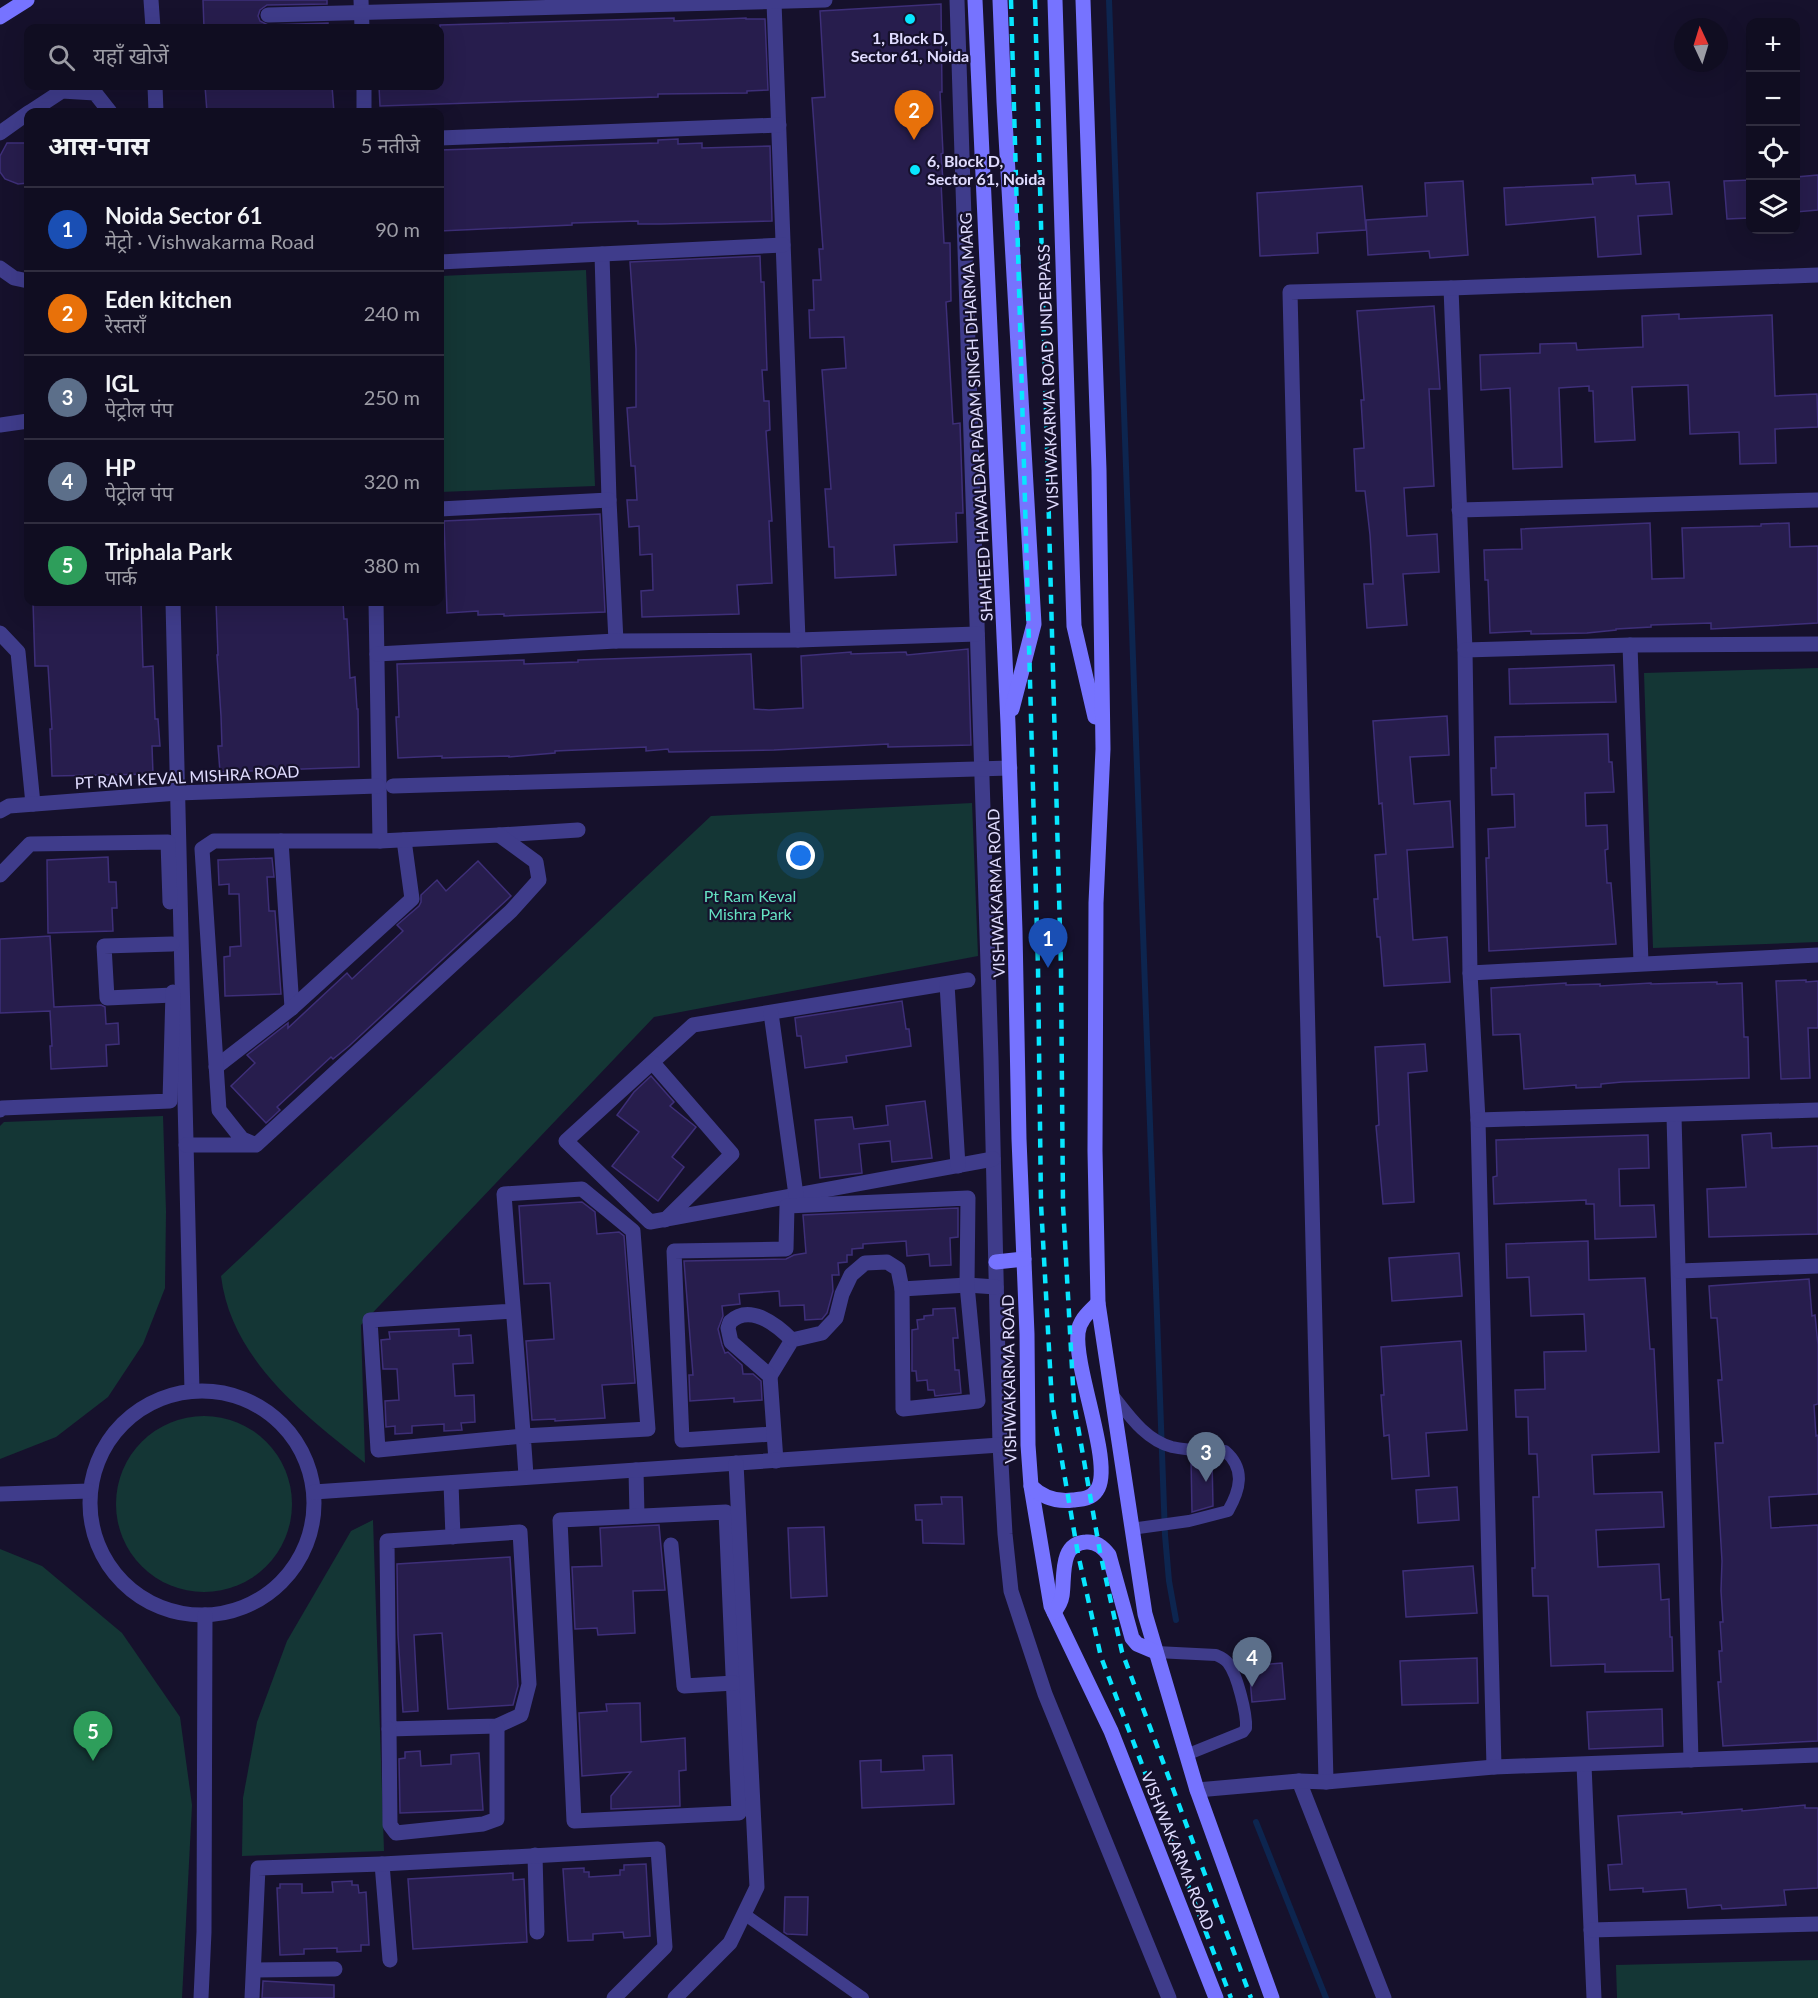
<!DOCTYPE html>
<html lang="hi">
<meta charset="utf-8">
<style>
body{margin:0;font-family:Lato,"Noto Sans Devanagari",sans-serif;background:#1e1b2e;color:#f1f3f6}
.controls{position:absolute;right:18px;top:18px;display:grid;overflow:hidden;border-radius:12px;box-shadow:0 6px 24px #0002}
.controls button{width:54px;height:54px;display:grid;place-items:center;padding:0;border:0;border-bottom:2px solid #302d3f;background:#100d21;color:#f1f3f6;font:30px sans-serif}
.compass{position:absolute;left:1674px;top:18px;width:54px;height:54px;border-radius:50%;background:#100d21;box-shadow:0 6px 24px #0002;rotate:356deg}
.you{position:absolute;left:801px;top:856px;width:21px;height:21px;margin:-15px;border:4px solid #fff;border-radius:50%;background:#1a73e8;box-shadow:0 0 0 9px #1a73e833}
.badge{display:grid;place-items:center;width:39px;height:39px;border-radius:50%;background:#08e6ff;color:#fff;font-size:20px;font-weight:700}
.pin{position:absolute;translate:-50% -50px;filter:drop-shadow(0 2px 3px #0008)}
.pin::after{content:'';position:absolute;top:32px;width:21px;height:18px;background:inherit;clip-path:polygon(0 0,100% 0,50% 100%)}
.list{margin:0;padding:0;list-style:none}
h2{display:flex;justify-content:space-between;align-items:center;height:78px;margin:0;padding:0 24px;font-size:26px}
h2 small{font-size:20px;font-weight:400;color:#9c9ca5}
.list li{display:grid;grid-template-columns:39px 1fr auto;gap:18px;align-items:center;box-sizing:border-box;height:84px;padding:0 24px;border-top:2px solid #302d3f}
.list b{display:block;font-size:22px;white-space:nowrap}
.list p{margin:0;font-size:20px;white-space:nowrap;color:#9c9ca5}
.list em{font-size:20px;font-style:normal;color:#9c9ca5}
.icon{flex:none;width:33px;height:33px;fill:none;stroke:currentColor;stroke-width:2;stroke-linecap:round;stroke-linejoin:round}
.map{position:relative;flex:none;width:1818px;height:1998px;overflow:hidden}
.search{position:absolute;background:#100d21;box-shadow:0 6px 24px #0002;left:24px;top:24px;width:420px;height:66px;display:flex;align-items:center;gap:15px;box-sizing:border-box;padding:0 21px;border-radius:12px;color:#9c9ca5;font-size:22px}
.panel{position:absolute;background:#100d21;box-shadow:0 6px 24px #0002;left:24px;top:108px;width:420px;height:498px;border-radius:12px}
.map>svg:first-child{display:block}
.green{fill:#143635}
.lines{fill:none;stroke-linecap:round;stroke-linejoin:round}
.stream{stroke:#0d254f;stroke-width:6}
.building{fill:#271d4d;stroke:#3e2f79;stroke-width:1.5}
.lane{stroke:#3f3c8b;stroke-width:12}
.street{stroke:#3f3c8b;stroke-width:15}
.secondary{stroke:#7673ff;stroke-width:15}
.rail{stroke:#08e6ff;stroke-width:4.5;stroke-dasharray:9 8;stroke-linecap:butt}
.poi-dot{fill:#08e6ff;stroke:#16112c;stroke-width:2}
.labels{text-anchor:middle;stroke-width:4.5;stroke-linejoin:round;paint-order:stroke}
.poi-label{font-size:16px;font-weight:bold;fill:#e0dcff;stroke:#16112c}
.street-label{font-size:16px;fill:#e0dcff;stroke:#16112c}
.park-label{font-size:16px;fill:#65e2c3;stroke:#16112c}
</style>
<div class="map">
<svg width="1818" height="1998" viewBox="0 0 1818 1998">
<rect width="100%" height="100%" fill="#16112c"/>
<g class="green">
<polygon points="586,270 595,486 440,492 440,276"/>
<polygon points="1818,668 1818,942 1653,948 1644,673"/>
<path d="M972,803l6,153 -324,61 -293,308 4,138c-61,-48 -134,-104 -144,-187l490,-460z"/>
<polygon points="163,1116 166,1211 165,1288 143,1344 108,1397 56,1437 0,1459 0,1126 4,1122"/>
<circle cx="204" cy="1504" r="88"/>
<polygon points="373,1520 384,1851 242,1856 243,1798 257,1722 287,1641 351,1531"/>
<polygon points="0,1549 42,1566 122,1633 180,1717 192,1805 182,1998 0,1998"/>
<polygon points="1818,1960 1818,1998 1617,1998 1616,1965"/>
</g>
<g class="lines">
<g class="stream">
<polyline points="1109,0 1165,1535 1169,1581 1176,1620"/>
<polyline points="1256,1822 1326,1998"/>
</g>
</g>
<g class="building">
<polygon points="203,0 327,0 327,4 267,5 260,10 258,16 260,21 268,25 328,23 328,28 204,28"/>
<polygon points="941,4 942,92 940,92 943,153 941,154 943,181 941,182 944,243 950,243 951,301 946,302 953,424 960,423 963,513 956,513 957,542 894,545 896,575 835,578 834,547 829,547 827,517 825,489 831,489 822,370 846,368 844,337 810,338 809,310 814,310 813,280 821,280 819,249 823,249 812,98 825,97 820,11"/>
<polygon points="674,18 674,21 746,18 746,19 765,19 768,90 747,91 747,93 658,94 658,97 380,106 379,86 440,86 440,25"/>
<polygon points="205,86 332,86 334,112 207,112"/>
<polygon points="678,139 678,144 702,143 702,148 770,146 772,221 661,224 638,224 638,221 572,223 572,225 440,231 440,150 658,143 658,140"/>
<polygon points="7,143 28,143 28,183 18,184 5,179 0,172 0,156"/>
<polygon points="1635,175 1636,184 1669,182 1672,214 1638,216 1641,254 1598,257 1595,217 1506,225 1504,188 1593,184 1592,178"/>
<polygon points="1818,175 1818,210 1796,212 1796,177"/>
<polygon points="1750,180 1750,218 1727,219 1724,181"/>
<polygon points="1463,181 1468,255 1430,258 1429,251 1368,255 1366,220 1427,216 1425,183"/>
<polygon points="1362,186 1366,230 1317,233 1318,253 1260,256 1257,193"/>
<polygon points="760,256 761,282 764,282 767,370 762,370 764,401 769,401 770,430 766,431 772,521 769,521 772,583 737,585 739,614 642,617 641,591 653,590 652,554 640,555 639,526 629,527 627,500 637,500 635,466 631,466 627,408 636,407 636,349 630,262"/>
<polygon points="1434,306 1440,389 1429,389 1434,486 1404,488 1407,536 1437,534 1439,572 1403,574 1407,625 1367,628 1364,584 1373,584 1370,535 1365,491 1356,491 1354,449 1364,448 1361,400 1364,400 1357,311"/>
<polygon points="1679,314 1679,319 1772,315 1775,396 1817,394 1818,427 1775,429 1776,463 1740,464 1739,432 1690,434 1688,385 1632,387 1635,440 1595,442 1593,391 1589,391 1589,386 1559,388 1562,467 1513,469 1510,388 1481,390 1480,355 1540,353 1540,344 1576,343 1577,350 1643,347 1642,316"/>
<polygon points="600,514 605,612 504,616 504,614 478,615 478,611 447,613 444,521"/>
<polygon points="1650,523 1652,579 1684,578 1682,528 1761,526 1761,524 1789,523 1790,547 1818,546 1818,623 1711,629 1711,623 1651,625 1651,627 1616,629 1616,630 1587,633 1531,634 1531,631 1490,633 1488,580 1485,580 1484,550 1522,549 1521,529"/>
<polygon points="33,602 141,602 143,667 153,666 155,719 158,719 160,746 152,746 153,774 52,776 50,729 52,729 48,666 35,666"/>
<polygon points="216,602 343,602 344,619 347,619 350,678 355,677 357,709 358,709 359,767 220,772 218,746 222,746 221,716 217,655 218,655"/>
<polygon points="968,649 971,745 888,747 888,744 774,750 669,752 668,749 646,751 646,747 555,751 555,753 509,757 509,756 442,758 442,756 398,758 396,717 399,717 397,664 524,660 524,664 578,662 578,660 751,654 754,709 769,710 803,708 801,656 851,652 851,654 906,652 907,655"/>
<polygon points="1614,665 1616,702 1510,704 1509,669"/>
<polygon points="1447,716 1449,755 1410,757 1414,804 1450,801 1453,847 1407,850 1413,940 1447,937 1450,982 1384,986 1380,937 1377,937 1374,899 1378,899 1375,855 1386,854 1382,803 1379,804 1373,721"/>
<polygon points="1608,734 1609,762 1612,762 1614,792 1585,793 1586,826 1607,825 1608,849 1605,850 1607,883 1611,883 1616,944 1489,951 1486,858 1489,858 1488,829 1515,827 1514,794 1492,795 1491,768 1496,768 1495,737"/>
<polygon points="108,857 109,882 116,882 117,908 112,908 113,931 48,933 47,860"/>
<polygon points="272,858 274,877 267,877 269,911 275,911 281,994 225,996 224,957 230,956 230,947 241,946 239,894 229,894 229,884 219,885 218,860"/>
<polygon points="478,861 511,896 349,1046 333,1059 331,1057 277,1107 280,1110 266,1123 231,1086 255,1063 247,1055 288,1023 288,1028 347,973 352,979 403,931 397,925 419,906 421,902 421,895 437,880 446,891"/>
<polygon points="50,936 54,1007 101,1005 105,1007 106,1024 118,1023 119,1044 106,1045 107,1066 51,1069 50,1046 52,1046 50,1011 0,1013 0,939"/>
<polygon points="1806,980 1806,982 1818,981 1818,1028 1808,1028 1810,1078 1781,1079 1776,981"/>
<polygon points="1717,982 1717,984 1742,983 1744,1037 1748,1037 1749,1078 1622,1082 1601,1084 1601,1087 1576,1088 1576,1085 1524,1089 1520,1034 1493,1035 1491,988 1566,983 1566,985 1600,984 1600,986 1651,983 1651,984"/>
<polygon points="902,1001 906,1029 909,1029 911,1046 846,1056 847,1062 805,1068 801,1036 797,1036 795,1018"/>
<polygon points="1425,1044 1427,1071 1408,1073 1414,1202 1383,1204 1376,1126 1379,1125 1375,1047"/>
<polygon points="651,1076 674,1102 670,1106 696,1127 672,1157 684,1167 658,1201 612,1166 639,1132 617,1115 634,1092"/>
<polygon points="925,1101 932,1158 892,1162 890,1141 859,1144 862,1173 820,1178 815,1120 852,1117 854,1129 888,1125 886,1106"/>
<polygon points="1771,1133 1772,1148 1818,1146 1818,1234 1709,1237 1707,1189 1746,1187 1742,1135"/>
<polygon points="1648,1135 1649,1168 1619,1169 1620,1206 1654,1205 1656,1237 1595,1239 1594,1204 1586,1204 1586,1200 1494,1204 1493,1177 1497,1176 1496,1140"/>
<polygon points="582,1202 595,1212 597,1234 619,1232 624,1236 635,1383 602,1385 605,1418 555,1421 555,1419 532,1420 526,1341 554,1339 550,1283 524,1284 519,1206"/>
<polygon points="958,1208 958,1237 950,1238 951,1265 930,1266 929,1254 907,1256 906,1241 863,1244 863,1248 852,1249 852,1255 847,1255 847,1262 838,1263 839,1275 832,1275 833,1291 827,1313 822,1319 805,1320 804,1305 780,1306 779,1291 739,1294 740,1304 722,1306 723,1316 718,1329 722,1345 725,1353 728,1352 742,1365 743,1374 753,1374 761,1381 762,1400 734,1402 734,1398 690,1401 689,1375 693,1375 684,1261 786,1259 794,1255 806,1253 803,1215"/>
<polygon points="1588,1241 1589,1280 1645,1278 1650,1349 1654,1349 1659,1452 1592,1455 1594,1494 1662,1492 1664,1527 1596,1530 1598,1567 1659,1564 1661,1600 1669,1599 1670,1637 1672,1637 1673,1671 1605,1672 1605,1664 1551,1666 1548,1596 1533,1596 1532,1568 1535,1568 1533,1497 1539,1497 1537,1454 1529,1454 1528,1417 1516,1417 1515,1390 1545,1389 1544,1352 1586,1351 1584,1314 1531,1316 1529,1277 1507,1278 1506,1244"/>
<polygon points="1459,1253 1462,1296 1392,1301 1389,1258"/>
<polygon points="1809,1279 1812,1316 1815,1315 1818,1345 1818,1404 1814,1405 1816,1436 1818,1435 1818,1494 1769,1497 1771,1528 1818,1525 1818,1741 1723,1746 1718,1682 1721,1682 1719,1651 1722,1651 1720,1622 1723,1622 1721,1591 1722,1561 1715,1443 1723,1443 1718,1380 1722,1380 1717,1318 1711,1318 1709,1286"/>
<polygon points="955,1308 958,1338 953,1338 955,1370 959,1370 961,1393 935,1396 934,1390 928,1390 927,1380 917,1381 916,1371 912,1371 912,1330 918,1329 917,1320 924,1319 924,1316 933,1315 933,1309"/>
<polygon points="459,1329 459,1336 471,1335 473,1363 453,1364 455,1396 474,1395 475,1422 461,1423 462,1430 444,1431 444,1424 412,1426 412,1433 395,1434 395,1426 386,1427 385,1401 399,1400 397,1369 383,1369 381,1340 390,1339 389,1332"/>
<polygon points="1461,1341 1467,1430 1426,1433 1429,1476 1392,1479 1389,1435 1384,1436 1381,1395 1384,1395 1381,1347"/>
<polygon points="1191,1458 1212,1459 1213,1506 1192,1512"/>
<polygon points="1457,1487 1459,1520 1418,1523 1416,1490"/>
<polygon points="941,1497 962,1497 964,1544 923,1543 922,1520 916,1520 915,1505 942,1504"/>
<polygon points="659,1525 665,1590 633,1591 635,1633 598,1635 597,1628 575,1629 572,1567 602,1566 600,1528"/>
<polygon points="824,1527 827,1596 791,1598 788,1528"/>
<polygon points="510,1557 518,1686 513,1705 448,1709 442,1633 414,1635 418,1711 403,1712 398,1635 397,1564"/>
<polygon points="1473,1566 1477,1613 1406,1617 1403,1571"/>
<polygon points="1477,1658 1478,1703 1402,1705 1400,1661"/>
<polygon points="1282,1663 1285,1699 1252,1702 1249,1666"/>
<polygon points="640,1703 641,1742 685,1738 686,1770 679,1771 680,1806 611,1809 611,1796 631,1772 582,1776 579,1713 607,1711 606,1704"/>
<polygon points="1662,1709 1663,1746 1589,1749 1587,1712"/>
<polygon points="420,1751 421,1766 451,1764 451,1755 479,1753 483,1810 400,1813 399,1759 405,1758 405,1752"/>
<polygon points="952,1755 954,1804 862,1808 860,1761 881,1760 881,1772 924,1770 923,1756"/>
<polygon points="1805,1805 1805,1808 1818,1808 1818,1888 1784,1890 1786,1905 1722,1909 1721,1905 1688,1908 1686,1889 1643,1892 1643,1888 1610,1890 1608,1865 1622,1864 1618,1816 1682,1812 1682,1814 1742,1809 1742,1811"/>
<polygon points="646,1864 650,1936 624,1938 623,1932 593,1934 593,1940 568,1941 563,1869 584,1868 584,1872 589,1872 589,1877 620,1875 620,1870 624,1870 624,1865"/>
<polygon points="513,1873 513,1880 524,1879 527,1942 413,1949 408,1879"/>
<polygon points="352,1881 352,1885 358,1885 359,1893 366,1892 369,1945 361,1945 361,1951 337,1952 337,1948 304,1949 304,1954 280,1955 277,1888 280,1888 280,1884 302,1884 302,1893 333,1892 332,1882"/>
<polygon points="785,1897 808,1897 807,1935 787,1934 784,1932"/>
<polygon points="263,1981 334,1985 334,1998 262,1998"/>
</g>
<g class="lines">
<g class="lane">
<path d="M1112,1394c16,20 33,46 60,53 17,4 36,3 53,4 21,18 15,39 3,60l-39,10 -58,8"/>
<path d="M1156,1652l60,3c5,2 9,4 12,8 9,11 19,51 18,65l-3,4 -57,23"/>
<polyline points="744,1914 863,1998"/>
</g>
<g class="street">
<polyline points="151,0 153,28"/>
<polyline points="361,0 362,28"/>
<polyline points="957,0 991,1058 1000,1445 1005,1534 1011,1591 1045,1694 1169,1998"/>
<polyline points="774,2 798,640"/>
<polyline points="268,15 825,0"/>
<polyline points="155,86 156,112"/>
<polyline points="364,86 364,112"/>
<polyline points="30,112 62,91 95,93 110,112"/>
<polyline points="0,133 28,113"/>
<polyline points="440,138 779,125"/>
<polyline points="602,254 609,500 616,641"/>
<polyline points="440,262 783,245"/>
<polyline points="0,268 14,278 28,281"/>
<polyline points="1451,288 1465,650 1470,973 1478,1120 1494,1767"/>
<polyline points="0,425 28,421"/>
<polyline points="440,509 609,500"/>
<polyline points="1459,510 1818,500"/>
<polyline points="173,602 192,1391"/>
<polyline points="376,602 380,841"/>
<polyline points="0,633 18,652 33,804"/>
<polyline points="1630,645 1641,963"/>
<polyline points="1465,650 1630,645 1818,644"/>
<polyline points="377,654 616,641 798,640 977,634"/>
<polyline points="393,786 1010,768"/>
<polyline points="0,811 9,806 178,793 378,786"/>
<polyline points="499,835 578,830"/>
<polyline points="281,841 292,1008"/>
<polyline points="0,875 30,844 168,842 170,902"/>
<polyline points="172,944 104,946 107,998 173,995"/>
<polyline points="1470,973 1818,955"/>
<polyline points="968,980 693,1025 566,1141 650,1222 993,1159"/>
<polyline points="947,984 958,1166"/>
<polyline points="771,1013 796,1195"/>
<polyline points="653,1063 732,1154 665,1220"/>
<polyline points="216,1067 292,1008 412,899 404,840"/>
<polyline points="0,1110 2,1108 170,1101 173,992"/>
<polyline points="1674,1116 1691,1760"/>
<polyline points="1478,1120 1818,1110"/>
<polyline points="186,1145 256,1145 511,911 539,880 536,862 499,835 380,841 214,841 202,849 219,1110 242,1139 256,1145"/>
<polyline points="1679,1271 1818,1266"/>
<path d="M513,1311l-143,9 8,130 145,-14 125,-7 -15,-198 -51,-42 -78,5c7,94 16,188 22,282"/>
<polyline points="770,1376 792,1340 822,1333 836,1318 842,1294 851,1275 865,1263 887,1262 898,1269 902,1289 967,1285 996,1287"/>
<circle cx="202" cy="1503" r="112"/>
<polyline points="773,1434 682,1440 674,1251 786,1249 787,1206 968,1198 967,1285 978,1401 903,1409 902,1289"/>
<path d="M776,1461l-6,-85 -39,-34 -3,-14 2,-6c20,-19 47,3 62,18"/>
<polyline points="636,1470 637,1516"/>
<polyline points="451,1483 453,1537"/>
<polyline points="314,1492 1000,1445"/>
<polyline points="0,1494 89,1491"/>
<polygon points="726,1512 739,1813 574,1821 560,1520"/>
<polygon points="520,1532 529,1684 521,1715 497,1726 389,1729 387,1541"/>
<polyline points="671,1545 684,1686 734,1683"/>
<polyline points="389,1729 390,1825 396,1833 483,1824 497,1819 497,1726"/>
<polyline points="1584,1765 1594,1998"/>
<polyline points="1299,1781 1384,1998"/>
<polyline points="1326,1782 1290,292 1451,288 1818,275"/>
<polyline points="1197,1790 1299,1781 1326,1782 1494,1767 1818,1755"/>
<polyline points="535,1855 537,1932"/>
<polyline points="382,1864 390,1960"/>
<polyline points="1591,1930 1818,1924"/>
<polyline points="254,1970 335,1969"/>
<polyline points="201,1998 204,1932 205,1615"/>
<polyline points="252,1998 258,1868 382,1864 658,1849 665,1947 614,1998"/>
<polyline points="675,1998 730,1943 757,1887 736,1463"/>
</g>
<g class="secondary">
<polyline points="975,0 1008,724 1015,931 1019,1139 1027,1334 1028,1445 1031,1486 1051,1606 1111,1731 1216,1998"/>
<polyline points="1000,0 1004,102 1034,624 1012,709"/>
<polyline points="1055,0 1074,626 1095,717"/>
<polyline points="1083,0 1099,470 1103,749 1096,903 1095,1151 1098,1303 1145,1614 1197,1790 1272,1998"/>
<polyline points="0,17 27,0"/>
<polyline points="996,1262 1024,1259"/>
<path d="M1031,1486c11,11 26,16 42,14 9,-1 18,-1 24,-10 17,-24 -23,-121 -19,-157 1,-13 11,-21 20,-30"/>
<path d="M1054,1612c4,-5 7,-9 8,-16 3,-18 -3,-53 24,-54 10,-1 17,5 23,13l23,83 5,6 19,8"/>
</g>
<g class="rail">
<polyline points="1011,0 1038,968 1041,1204 1052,1403 1078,1554 1101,1657 1231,1998"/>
<polyline points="1035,0 1061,969 1063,1205 1074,1404 1100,1552 1122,1652 1251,1998"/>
</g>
</g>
<g class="poi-dot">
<circle cx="910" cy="19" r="6"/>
<circle cx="915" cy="170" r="6"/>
</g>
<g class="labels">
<g class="poi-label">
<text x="910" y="44">1, Block D,<tspan x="910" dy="18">Sector 61, Noida</tspan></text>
<text x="927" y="167" text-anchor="start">6, Block D,<tspan x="927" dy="18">Sector 61, Noida</tspan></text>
</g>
<g class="street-label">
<text transform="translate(1048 377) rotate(-92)" y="6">VISHWAKARMA ROAD UNDERPASS</text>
<text transform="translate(976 417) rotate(-93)" y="6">SHAHEED HAWALDAR PADAM SINGH DHARMA MARG</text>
<text transform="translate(187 777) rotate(-3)" y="6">PT RAM KEVAL MISHRA ROAD</text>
<text transform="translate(996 893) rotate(-92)" y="6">VISHWAKARMA ROAD</text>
<text transform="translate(1009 1379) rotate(-91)" y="6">VISHWAKARMA ROAD</text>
<text transform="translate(1178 1851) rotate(68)" y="6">VISHWAKARMA ROAD</text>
</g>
<g class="park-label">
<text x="750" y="902">Pt Ram Keval<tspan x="750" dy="18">Mishra Park</tspan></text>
</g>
</g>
</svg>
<div class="controls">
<button>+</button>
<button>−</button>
<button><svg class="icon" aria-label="locate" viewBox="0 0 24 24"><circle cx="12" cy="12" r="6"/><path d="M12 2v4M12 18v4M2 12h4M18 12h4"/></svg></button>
<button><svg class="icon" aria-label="layers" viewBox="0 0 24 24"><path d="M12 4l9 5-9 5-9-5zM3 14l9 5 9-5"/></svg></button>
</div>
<svg class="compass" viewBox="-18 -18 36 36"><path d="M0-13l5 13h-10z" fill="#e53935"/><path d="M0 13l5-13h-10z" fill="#9c9ca5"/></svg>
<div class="you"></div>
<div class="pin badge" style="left:1048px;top:968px;background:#1a4fb4">1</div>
<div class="pin badge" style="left:914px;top:140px;background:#e8710a">2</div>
<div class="pin badge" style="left:1206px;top:1482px;background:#5c6f8a">3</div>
<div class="pin badge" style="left:1252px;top:1687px;background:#5c6f8a">4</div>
<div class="pin badge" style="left:93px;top:1761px;background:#2e9e5b">5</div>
<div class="search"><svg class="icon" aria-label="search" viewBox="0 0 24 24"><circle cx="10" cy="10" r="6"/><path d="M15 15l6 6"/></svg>यहाँ खोजें</div>
<section class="panel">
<h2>आस-पास<small>5 नतीजे</small></h2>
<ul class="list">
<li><span class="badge" style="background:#1a4fb4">1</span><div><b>Noida Sector 61</b><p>मेट्रो · Vishwakarma Road</p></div><em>90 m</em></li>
<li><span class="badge" style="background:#e8710a">2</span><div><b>Eden kitchen</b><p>रेस्तराँ</p></div><em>240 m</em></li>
<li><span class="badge" style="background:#5c6f8a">3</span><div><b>IGL</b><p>पेट्रोल पंप</p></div><em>250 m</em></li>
<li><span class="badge" style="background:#5c6f8a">4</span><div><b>HP</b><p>पेट्रोल पंप</p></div><em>320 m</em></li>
<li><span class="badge" style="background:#2e9e5b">5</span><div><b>Triphala Park</b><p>पार्क</p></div><em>380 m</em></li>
</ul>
</section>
</div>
